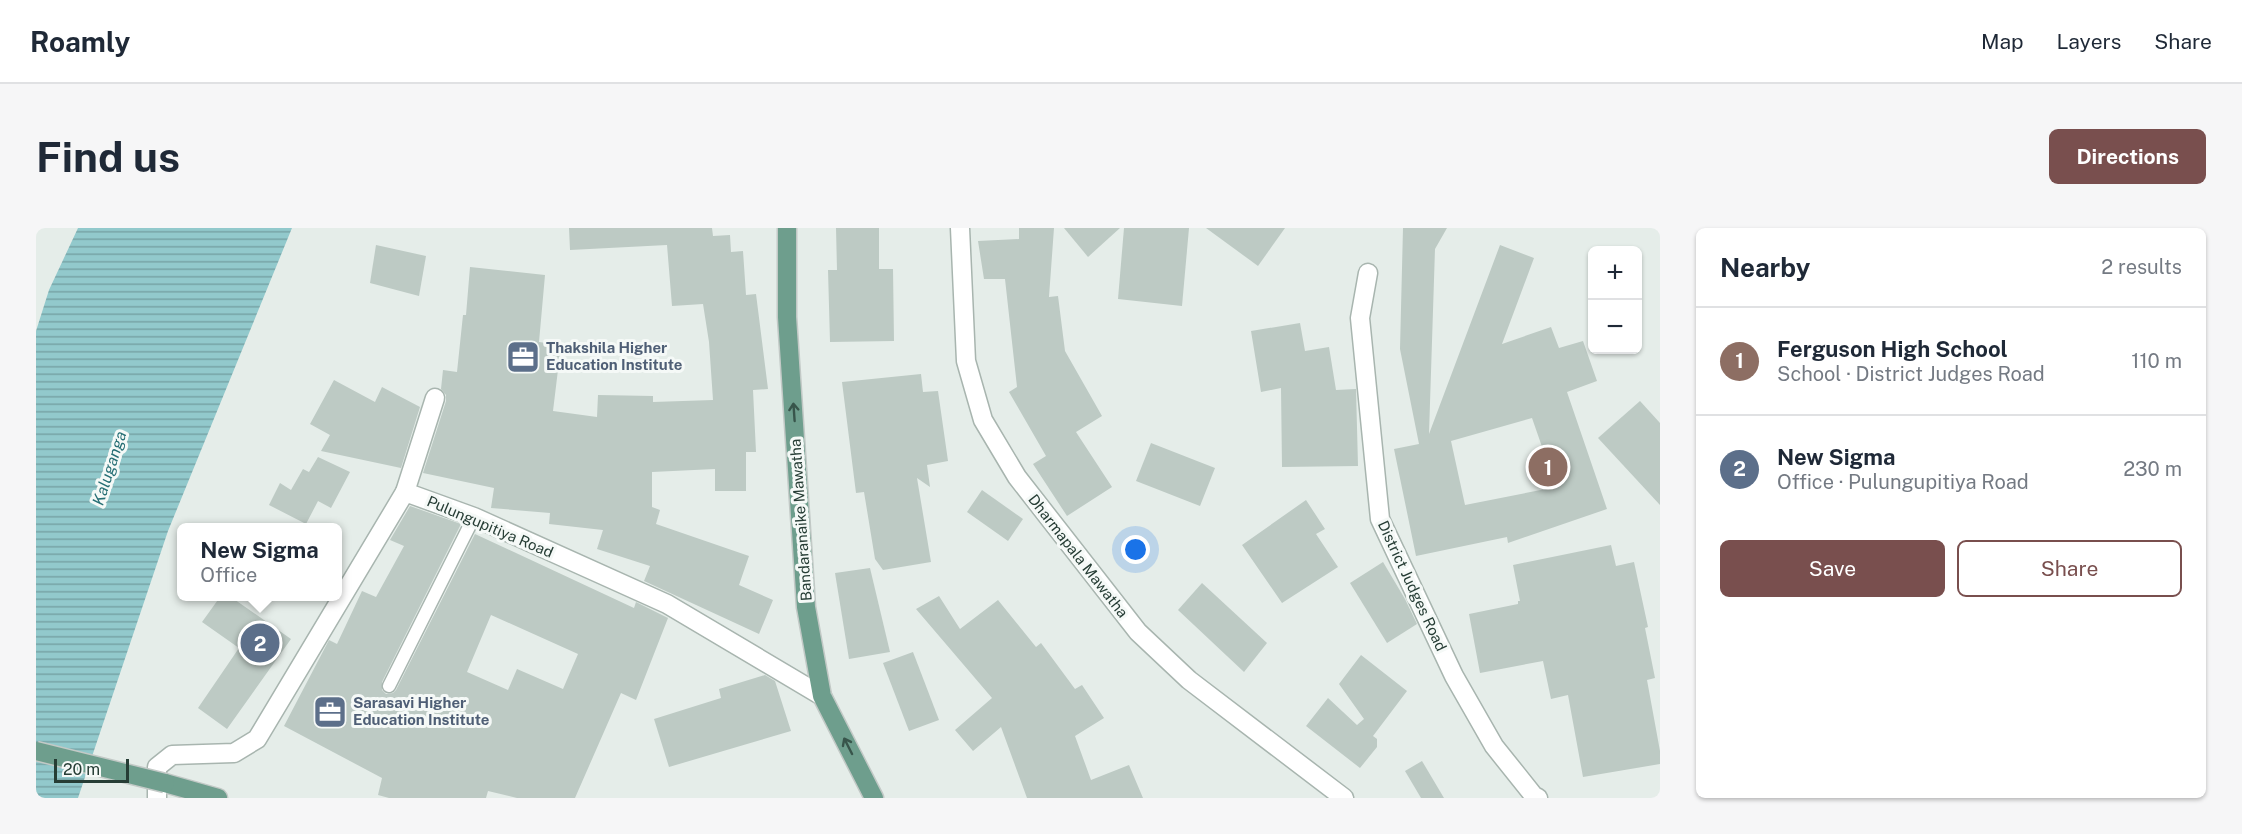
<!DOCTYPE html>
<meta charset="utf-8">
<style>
body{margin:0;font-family:"Public Sans",sans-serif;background:#f6f6f7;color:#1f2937}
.controls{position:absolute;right:18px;top:18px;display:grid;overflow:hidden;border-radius:9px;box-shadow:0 2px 4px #0004}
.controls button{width:54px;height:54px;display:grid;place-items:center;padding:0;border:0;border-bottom:2px solid #e0e1e3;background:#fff;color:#1f2937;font:30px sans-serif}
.scale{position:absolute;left:18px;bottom:15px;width:75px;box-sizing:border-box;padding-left:6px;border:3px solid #263d35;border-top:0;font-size:16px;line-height:21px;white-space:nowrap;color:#263d35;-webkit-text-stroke:4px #f5f9f7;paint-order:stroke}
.you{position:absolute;left:1100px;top:322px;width:21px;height:21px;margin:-15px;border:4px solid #fff;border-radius:50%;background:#1a73e8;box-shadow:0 0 0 9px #1a73e833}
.badge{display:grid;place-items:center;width:39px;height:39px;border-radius:50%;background:#794f4e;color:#fff;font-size:20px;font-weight:700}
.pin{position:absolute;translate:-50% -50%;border:3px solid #fff;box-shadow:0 2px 6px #0006}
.popup{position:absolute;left:141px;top:295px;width:165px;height:78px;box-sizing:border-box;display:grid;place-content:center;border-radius:9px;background:#fff;filter:drop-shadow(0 2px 4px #0005);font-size:20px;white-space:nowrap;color:#747a83}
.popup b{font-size:22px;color:#1f2937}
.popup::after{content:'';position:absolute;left:50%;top:100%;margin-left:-12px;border:12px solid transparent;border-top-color:#fff}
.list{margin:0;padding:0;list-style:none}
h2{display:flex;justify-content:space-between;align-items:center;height:78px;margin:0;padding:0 24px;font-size:26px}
h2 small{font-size:20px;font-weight:400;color:#747a83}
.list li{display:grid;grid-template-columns:39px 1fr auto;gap:18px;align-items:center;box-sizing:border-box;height:108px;padding:0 24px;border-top:2px solid #e0e1e3}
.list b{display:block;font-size:22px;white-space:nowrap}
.list p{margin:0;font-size:20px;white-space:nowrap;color:#747a83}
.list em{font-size:20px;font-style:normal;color:#747a83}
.actions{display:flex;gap:12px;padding:18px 24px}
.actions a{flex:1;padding:14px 0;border:2px solid #794f4e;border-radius:9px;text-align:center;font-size:21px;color:#794f4e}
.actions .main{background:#794f4e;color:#fff}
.map{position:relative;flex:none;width:1624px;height:570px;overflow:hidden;border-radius:9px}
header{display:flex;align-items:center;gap:36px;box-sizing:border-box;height:84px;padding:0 30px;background:#fff;border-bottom:2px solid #e0e1e3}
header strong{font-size:28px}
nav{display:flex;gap:33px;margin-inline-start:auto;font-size:21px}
.intro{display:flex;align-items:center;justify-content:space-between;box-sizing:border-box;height:144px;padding:0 36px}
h1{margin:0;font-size:42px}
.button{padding:15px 27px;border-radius:9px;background:#794f4e;color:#fff;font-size:21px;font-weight:700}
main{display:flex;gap:36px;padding:0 36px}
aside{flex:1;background:#fff;border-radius:9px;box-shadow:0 2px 4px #0004}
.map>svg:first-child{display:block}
.water{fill:url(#water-rules)}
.building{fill:#bdcac4;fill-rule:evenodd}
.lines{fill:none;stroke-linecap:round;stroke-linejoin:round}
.service-casing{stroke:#a8b5af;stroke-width:15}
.minor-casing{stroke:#a8b5af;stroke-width:21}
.primary-casing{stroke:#c2c9c6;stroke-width:21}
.service{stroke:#fff;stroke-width:12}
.minor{stroke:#fff;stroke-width:18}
.primary{stroke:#6e9e8d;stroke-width:18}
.primary-bridge-casing{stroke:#c2c9c6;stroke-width:21;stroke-linecap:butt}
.primary-bridge{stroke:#6e9e8d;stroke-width:18}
.oneway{stroke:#38554b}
.labels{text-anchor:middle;stroke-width:6;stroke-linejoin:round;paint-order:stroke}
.service-label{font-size:15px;font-weight:bold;fill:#4e5e75;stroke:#f5f9f7;text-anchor:start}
.street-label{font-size:15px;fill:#263d35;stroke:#f5f9f7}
.water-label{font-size:16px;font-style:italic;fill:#256e74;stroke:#f5f9f7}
</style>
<header>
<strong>Roamly</strong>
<nav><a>Map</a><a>Layers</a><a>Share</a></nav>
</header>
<div class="intro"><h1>Find us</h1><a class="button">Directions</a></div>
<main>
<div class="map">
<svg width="1624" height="570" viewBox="0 0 1624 570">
<defs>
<pattern id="water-rules" width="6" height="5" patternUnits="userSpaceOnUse" patternTransform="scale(1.5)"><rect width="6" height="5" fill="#92c9cc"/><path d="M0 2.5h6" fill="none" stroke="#77a4a6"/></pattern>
</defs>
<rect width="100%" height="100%" fill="#e5ede9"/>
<polygon class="water" points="42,0 256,0 132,303 42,570 0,570 0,103 13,62"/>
<g class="building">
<polygon points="533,0 676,0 677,8 694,7 695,24 707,23 710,67 720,66 732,161 717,162 720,224 710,224 710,263 679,263 679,241 616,244 616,279 624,282 620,296 713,328 703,357 737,372 723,406 608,353 614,338 561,321 567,302 513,296 514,285 455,280 458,260 387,245 410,173 410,167 405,161 407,142 421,144 427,87 430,87 434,39 509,47 503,114 525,117 517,183 561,189 562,167 617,168 617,174 677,172 673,114 667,76 636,78 631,17 534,22"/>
<polygon points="800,0 843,0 843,41 857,41 858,113 794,114 792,42 801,42"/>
<polygon points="983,0 1018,0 1013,69 1022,68 1029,123 1066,188 1040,204 1076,259 1031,288 997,236 1010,228 973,164 981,159 969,51 948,51 942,13 983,11"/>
<polygon points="1028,0 1084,0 1052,29"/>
<polygon points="1088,0 1153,0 1146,78 1082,71"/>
<polygon points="1170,0 1249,0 1222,38"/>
<path d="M1367,0h44l-12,21 -6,185 71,-189 34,13 -32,86 49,-17 8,21 24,-7 14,40 -30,11 40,117 -99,34 -1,-6 -91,19 -22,-107 25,-5 -19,-95zM1496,190l24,69 -91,18 -14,-64z"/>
<polygon points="340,17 390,28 383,68 334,55"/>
<polygon points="1264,95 1269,123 1293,119 1300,162 1320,161 1322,238 1246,239 1245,160 1225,164 1215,103"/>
<polygon points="885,146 887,164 902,163 912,233 891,237 894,259 881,250 895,334 847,342 839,331 828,264 820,265 806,154"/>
<polygon points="298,152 339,174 346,159 384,179 365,240 285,223 294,207 274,196"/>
<polygon points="1604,173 1624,195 1624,277 1562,210"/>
<polygon points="1115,215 1179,240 1164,278 1100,253"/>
<polygon points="282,229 314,244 295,280 282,273 270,296 233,277 244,255 255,262 267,241 273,244"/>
<polygon points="946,262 987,291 972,313 931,284"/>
<polygon points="1270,272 1289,301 1280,306 1302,339 1246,375 1206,317"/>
<path d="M374,278l51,18 -79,158v8l4,4 7,-1 3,-3 79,-156 159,74 2,-6 32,16 -32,82 -15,-7 -46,105h-58l-29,-7 -2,7h-97l-11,-3 4,-17 -98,-52 45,-86 8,4 25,-53 14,6 28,-51 -14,-6zM455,387l87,39 -15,35 -46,-20 -9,21 -41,-18z"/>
<polygon points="1575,317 1580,338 1598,334 1612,399 1609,400 1619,450 1611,452 1624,523 1624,536 1547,549 1532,467 1515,471 1507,433 1444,445 1433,386 1482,376 1482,373 1484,373 1477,337"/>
<polygon points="1347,334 1369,371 1381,396 1351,415 1314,355"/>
<polygon points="834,340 854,424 813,431 799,345"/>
<polygon points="1166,355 1231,415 1208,444 1142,382"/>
<polygon points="903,368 924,401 962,372 1000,419 1005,415 1039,461 1046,457 1068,490 1039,508 1055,552 1093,537 1107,570 991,570 965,499 937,523 919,502 956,470 880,381"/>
<polygon points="184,369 195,369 255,411 191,501 162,480 203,420 166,394"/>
<polygon points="877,424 903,492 873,503 847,435"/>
<polygon points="1325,427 1371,463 1337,508 1341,511 1341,519 1324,540 1270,498 1292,470 1321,497 1328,491 1303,456"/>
<polygon points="729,447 739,453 755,503 633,539 618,491 685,470 683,461"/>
<polygon points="1386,533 1408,570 1385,570 1369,543"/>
</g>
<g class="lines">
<defs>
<polyline id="service" points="353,458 438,289"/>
<g id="minor">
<polyline points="924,0 930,133 947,192 981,249 1102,404 1153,452 1308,570"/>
<polyline points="1332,45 1324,90 1344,291 1418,448 1458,518 1498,568 1502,570"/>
<polyline points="369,264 399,170"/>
<polyline points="121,570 121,539 136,527 198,525 221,511 369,264 438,289 631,376 786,468"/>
</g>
<g id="primary">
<polyline points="751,0 751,89 770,379 786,468 838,570"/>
<polyline points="129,555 182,570"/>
</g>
</defs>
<use href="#service" class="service-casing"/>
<use href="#minor" class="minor-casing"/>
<use href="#primary" class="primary-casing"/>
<use href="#service" class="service"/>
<use href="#minor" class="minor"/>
<use href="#primary" class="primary"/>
<defs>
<polyline id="primary-bridge" points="0,523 129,555"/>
</defs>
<use href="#primary-bridge" class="primary-bridge-casing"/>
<use href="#primary-bridge" class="primary-bridge"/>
</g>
<defs><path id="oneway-shaft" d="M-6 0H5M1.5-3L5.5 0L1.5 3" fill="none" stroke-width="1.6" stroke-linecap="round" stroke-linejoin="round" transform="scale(1.5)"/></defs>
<g class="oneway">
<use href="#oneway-shaft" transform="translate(758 184) rotate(-94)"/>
<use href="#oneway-shaft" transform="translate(812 518) rotate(-117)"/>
</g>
<defs>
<symbol id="office-square" viewBox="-11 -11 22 22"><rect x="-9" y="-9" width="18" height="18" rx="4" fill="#5c6f8a" stroke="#f5f9f7"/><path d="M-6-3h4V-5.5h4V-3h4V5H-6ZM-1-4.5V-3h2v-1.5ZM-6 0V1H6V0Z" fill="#fff"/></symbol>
</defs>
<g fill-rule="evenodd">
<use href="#office-square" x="468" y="110" width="38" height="38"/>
<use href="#office-square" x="275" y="465" width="38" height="38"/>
</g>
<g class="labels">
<g class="service-label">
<text x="510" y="125">Thakshila Higher<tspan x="510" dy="17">Education Institute</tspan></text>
<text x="317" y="480">Sarasavi Higher<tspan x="317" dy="17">Education Institute</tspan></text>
</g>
<g class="street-label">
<text transform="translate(765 292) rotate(-94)" y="5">Bandaranaike Mawatha</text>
<text transform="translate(454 299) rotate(23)" y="5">Pulungupitiya Road</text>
<text transform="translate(1042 328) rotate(52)" y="5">Dharmapala Mawatha</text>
<text transform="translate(1376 358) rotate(65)" y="5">District Judges Road</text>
</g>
<g class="water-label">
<text transform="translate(73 240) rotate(-72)" y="6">Kaluganga</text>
</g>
</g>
</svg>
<div class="controls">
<button>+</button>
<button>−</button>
</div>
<div class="scale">20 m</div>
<div class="you"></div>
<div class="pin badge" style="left:1512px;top:239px;background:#8d6e63">1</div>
<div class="pin badge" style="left:224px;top:415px;background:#5c6f8a">2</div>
<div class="popup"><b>New Sigma</b>Office</div>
</div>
<aside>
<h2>Nearby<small>2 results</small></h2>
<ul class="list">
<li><span class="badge" style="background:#8d6e63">1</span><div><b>Ferguson High School</b><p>School · District Judges Road</p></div><em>110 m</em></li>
<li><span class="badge" style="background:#5c6f8a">2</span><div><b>New Sigma</b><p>Office · Pulungupitiya Road</p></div><em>230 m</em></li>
</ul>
<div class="actions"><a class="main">Save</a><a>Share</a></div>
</aside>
</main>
